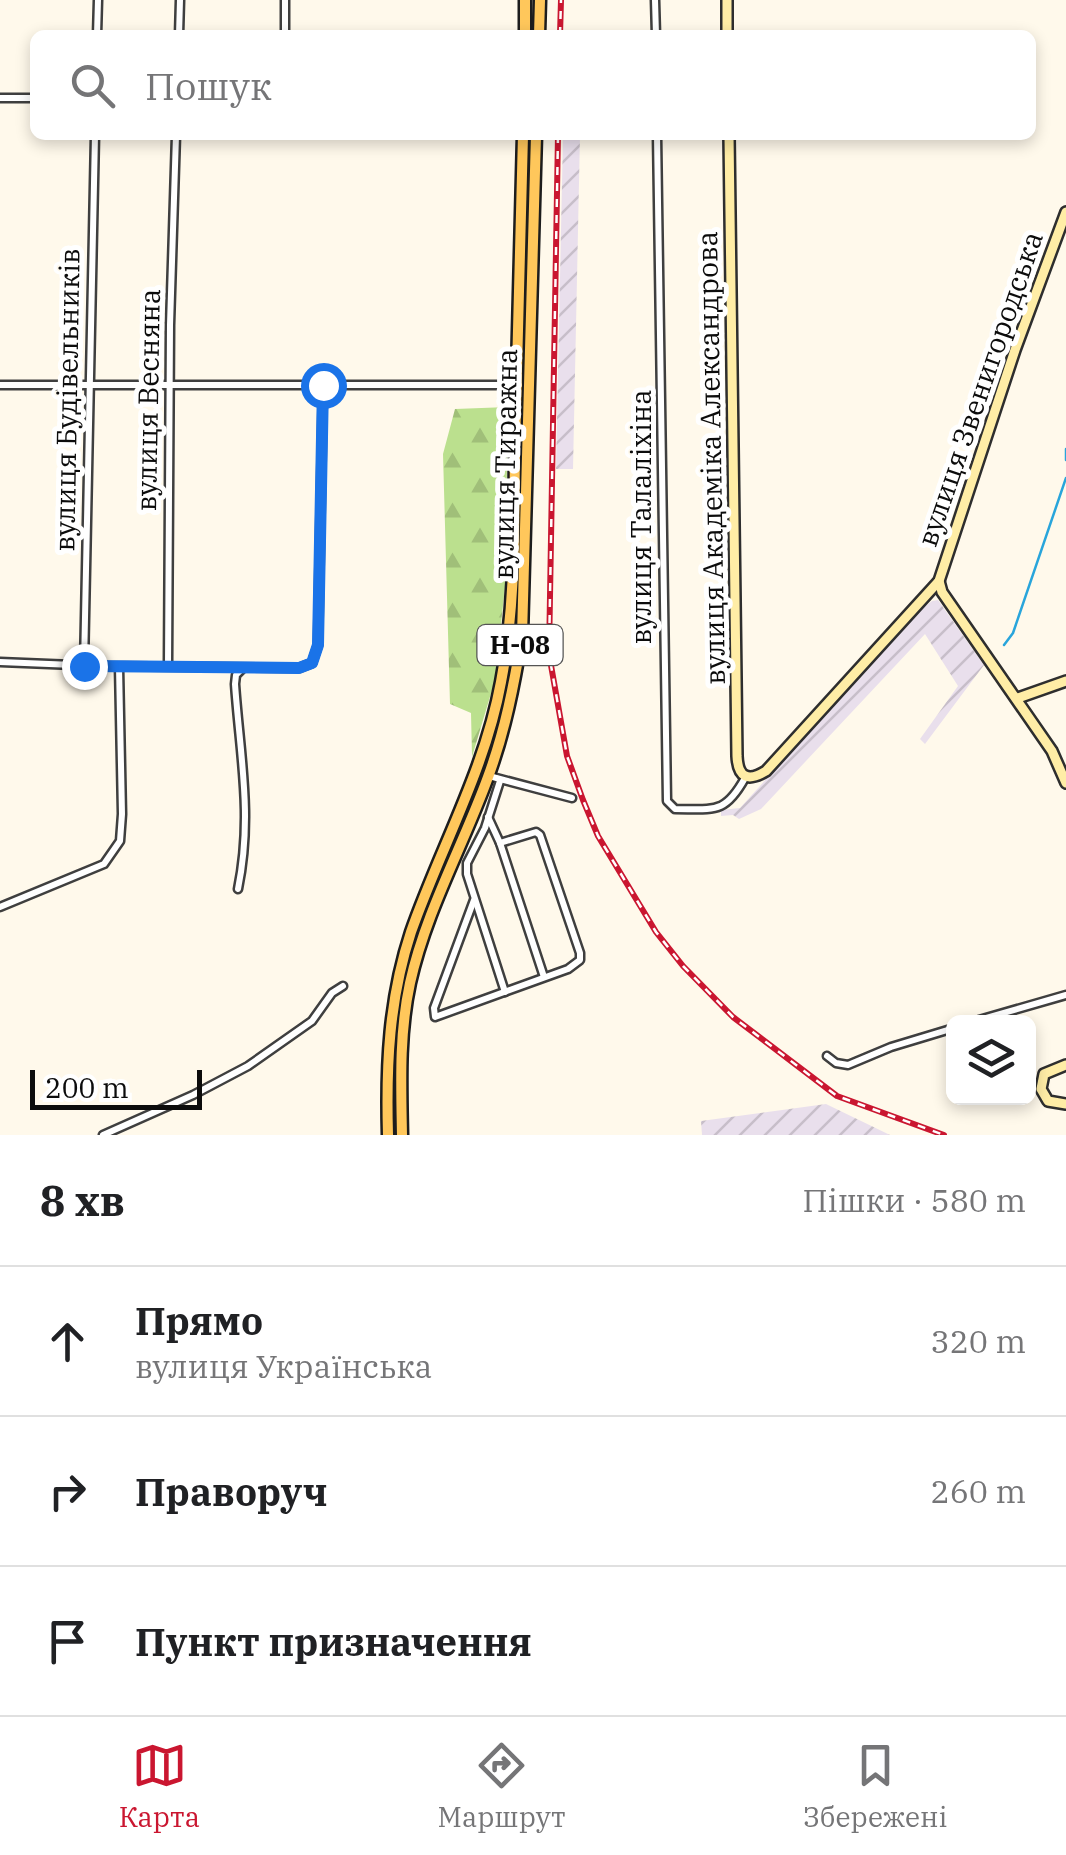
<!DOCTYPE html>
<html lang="uk">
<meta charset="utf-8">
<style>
body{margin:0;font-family:"IBM Plex Serif",serif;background:#f2f2f2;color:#202124}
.controls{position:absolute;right:30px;bottom:30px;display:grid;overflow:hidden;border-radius:15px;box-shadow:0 5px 15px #0003}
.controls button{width:90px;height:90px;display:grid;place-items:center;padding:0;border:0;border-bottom:2px solid #e0e0e0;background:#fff;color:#202124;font:50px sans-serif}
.scale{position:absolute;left:30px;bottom:25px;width:172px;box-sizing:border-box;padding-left:10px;border:5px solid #0c0c0c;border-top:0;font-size:28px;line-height:35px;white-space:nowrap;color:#0c0c0c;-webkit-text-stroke:8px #fff;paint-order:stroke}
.stop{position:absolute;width:30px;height:30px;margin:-22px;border:8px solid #1a73e8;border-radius:50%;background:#fff}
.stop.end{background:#1a73e8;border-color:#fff;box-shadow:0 2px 10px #0008}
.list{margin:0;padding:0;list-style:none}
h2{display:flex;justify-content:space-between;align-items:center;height:130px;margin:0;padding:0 40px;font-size:42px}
h2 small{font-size:32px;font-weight:400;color:#757577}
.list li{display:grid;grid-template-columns:65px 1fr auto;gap:30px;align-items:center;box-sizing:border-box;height:150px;padding:0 40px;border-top:2px solid #e0e0e0}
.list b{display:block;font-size:38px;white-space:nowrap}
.list p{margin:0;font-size:32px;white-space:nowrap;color:#757577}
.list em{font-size:32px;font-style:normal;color:#757577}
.icon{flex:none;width:55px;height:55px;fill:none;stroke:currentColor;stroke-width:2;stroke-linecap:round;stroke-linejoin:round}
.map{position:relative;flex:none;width:1066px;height:1135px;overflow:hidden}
.search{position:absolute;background:#fff;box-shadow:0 5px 15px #0003;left:30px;right:30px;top:30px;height:110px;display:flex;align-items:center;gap:25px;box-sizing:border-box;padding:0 35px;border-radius:15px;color:#757577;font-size:38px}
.sheet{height:580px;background:#fff}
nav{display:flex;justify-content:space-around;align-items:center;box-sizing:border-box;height:140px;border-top:2px solid #e0e0e0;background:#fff;font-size:28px;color:#757577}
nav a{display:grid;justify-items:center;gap:5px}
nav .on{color:#ca1630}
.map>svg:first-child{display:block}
.industrial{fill:url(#industrial-furrows)}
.forest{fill:url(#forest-firs)}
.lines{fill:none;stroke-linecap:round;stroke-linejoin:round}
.stream{stroke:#29a5db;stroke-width:2.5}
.street-casing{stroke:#3f3f3f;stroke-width:11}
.secondary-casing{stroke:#2e2e2e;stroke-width:14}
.primary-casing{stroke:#1d1d1d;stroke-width:15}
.street{stroke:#fff;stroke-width:6}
.secondary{stroke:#ffeda6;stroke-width:9}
.primary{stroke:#ffc75b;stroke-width:10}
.rail-casing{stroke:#ca1630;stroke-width:6}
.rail{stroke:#fff;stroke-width:2.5;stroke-dasharray:8;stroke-linecap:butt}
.route{stroke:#1a73e8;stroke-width:12}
.labels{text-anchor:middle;stroke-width:10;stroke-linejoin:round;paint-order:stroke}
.shield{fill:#fff;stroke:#555;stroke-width:2.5}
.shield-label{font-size:25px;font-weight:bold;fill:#0c0c0c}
.street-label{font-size:28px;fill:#0c0c0c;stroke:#fff}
</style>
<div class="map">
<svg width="1066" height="1135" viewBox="0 0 1066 1135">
<defs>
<pattern id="industrial-furrows" width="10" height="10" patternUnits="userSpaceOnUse" patternTransform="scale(2.5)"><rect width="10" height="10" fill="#e9dfec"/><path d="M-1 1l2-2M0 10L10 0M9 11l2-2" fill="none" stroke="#c7bec9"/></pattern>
<pattern id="forest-firs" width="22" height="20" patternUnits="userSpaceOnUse" patternTransform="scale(2.5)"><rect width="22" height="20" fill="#bbe08e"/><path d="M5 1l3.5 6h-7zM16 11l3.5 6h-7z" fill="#a0bf79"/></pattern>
</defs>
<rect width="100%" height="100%" fill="#fff9eb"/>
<g class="industrial">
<polygon points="563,135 580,135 573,469 556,469"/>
<polygon points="938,600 984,665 925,744 920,739 958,686 925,634 761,809 739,819 733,815 721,816 721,810 740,808 915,614 932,601"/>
<polygon points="826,1104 890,1135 702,1135 701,1121"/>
</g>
<polygon class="forest" points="508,407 505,587 495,680 472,757 471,713 450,704 443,454 455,409"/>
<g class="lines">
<g class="stream">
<polyline points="1066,449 1066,460"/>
<polyline points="1004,645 1013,633 1066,478"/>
</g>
<defs>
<g id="street">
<polyline points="655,0 656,35"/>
<polyline points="97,35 98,0"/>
<polyline points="179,35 180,0"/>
<polyline points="285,35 285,0"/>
<polyline points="0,98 35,98"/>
<path d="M657,135l10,666 8,8c40,0 50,5 70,-31"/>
<polyline points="0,385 519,385"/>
<polyline points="0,662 98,666 299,668 312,663 318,645 323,385"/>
<polyline points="84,666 95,135"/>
<polyline points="168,666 170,325 176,135"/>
<polyline points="489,776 572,798"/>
<polyline points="500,781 485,828 467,863 467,874 505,992"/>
<polyline points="488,817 500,843 544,977"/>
<path d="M238,889c15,-73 2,-133 -3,-205l1,-9 7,-7"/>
<polyline points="474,900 434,1008 435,1017 568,969 580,960 580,953 540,835 536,832 500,843"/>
<polyline points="0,907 104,864 120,841 122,814 119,667"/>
<polyline points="972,1022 1066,995"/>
<polyline points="827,1056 836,1063 848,1065 891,1047 954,1028"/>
<polyline points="103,1135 193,1095 248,1066 312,1021 332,993 343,986"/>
</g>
<g id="secondary">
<polyline points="727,0 727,35"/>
<path d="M729,135l8,621c1,22 11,26 29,15l173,-190 76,-231 51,-138"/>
<polyline points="939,581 942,592 1052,751 1066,783"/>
<polyline points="1018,698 1066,681"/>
<polyline points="1066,1065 1044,1074 1041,1089 1048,1101 1066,1104"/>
</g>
<g id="primary">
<polyline points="525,0 525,35"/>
<polyline points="539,35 540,0"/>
<path d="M388,1135c-2,-70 1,-136 23,-203 29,-83 74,-162 90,-250 15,-77 13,-157 14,-235 3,-104 6,-208 8,-312"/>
<path d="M402,1135c-1,-52 -3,-101 8,-152 16,-72 53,-137 78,-206 17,-46 26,-92 34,-141l14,-501"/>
</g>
</defs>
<use href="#street" class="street-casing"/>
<use href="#secondary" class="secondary-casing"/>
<use href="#primary" class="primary-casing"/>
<use href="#street" class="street"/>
<use href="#secondary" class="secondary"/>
<use href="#primary" class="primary"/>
<defs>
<g id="rail">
<polyline points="560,35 561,0"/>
<polyline points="558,135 549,654 567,756 583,800 598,836 656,932 683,966 733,1017 837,1096 944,1135"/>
</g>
</defs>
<use href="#rail" class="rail-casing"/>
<use href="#rail" class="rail"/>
</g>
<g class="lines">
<polyline class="route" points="84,666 299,668 312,663 318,645 323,385"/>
</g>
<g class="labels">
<rect class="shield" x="477.5" y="625" width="85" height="40" rx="8"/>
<g class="shield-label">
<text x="520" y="654">Н-08</text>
</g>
<g class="street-label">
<text transform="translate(980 389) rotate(-71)" y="10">вулиця Звенигородська</text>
<text transform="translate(67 400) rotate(-89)" y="10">вулиця Будівельників</text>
<text transform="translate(148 400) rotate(-89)" y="10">вулиця Весняна</text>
<text transform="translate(711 458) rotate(-91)" y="10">вулиця Академіка Александрова</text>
<text transform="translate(505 464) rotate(-89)" y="10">вулиця Тиражна</text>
<text transform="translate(641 517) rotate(-90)" y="10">вулиця Талаліхіна</text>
</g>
</g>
</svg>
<div class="controls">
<button><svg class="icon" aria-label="layers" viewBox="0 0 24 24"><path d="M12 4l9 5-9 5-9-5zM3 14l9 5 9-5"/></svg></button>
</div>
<div class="scale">200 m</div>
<div class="stop" style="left:323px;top:385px"></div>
<div class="stop end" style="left:84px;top:666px"></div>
<div class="search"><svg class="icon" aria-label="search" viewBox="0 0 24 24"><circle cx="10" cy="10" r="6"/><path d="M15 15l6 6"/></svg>Пошук</div>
</div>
<section class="sheet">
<h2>8 хв<small>Пішки · 580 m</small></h2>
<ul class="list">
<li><svg class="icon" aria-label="ahead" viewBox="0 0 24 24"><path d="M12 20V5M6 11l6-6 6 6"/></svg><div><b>Прямо</b><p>вулиця Українська</p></div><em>320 m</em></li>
<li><svg class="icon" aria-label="right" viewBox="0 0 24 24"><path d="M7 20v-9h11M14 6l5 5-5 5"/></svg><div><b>Праворуч</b></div><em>260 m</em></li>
<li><svg class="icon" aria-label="arrive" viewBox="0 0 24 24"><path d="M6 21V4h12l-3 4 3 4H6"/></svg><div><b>Пункт призначення</b></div></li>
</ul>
</section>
<nav>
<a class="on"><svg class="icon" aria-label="map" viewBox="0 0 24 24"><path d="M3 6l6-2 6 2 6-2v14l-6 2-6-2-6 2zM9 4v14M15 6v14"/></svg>Карта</a>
<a><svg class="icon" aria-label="directions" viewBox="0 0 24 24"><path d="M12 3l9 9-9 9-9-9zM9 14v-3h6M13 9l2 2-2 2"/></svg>Маршрут</a>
<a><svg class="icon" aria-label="saved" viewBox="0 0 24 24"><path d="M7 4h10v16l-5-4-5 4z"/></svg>Збережені</a>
</nav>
